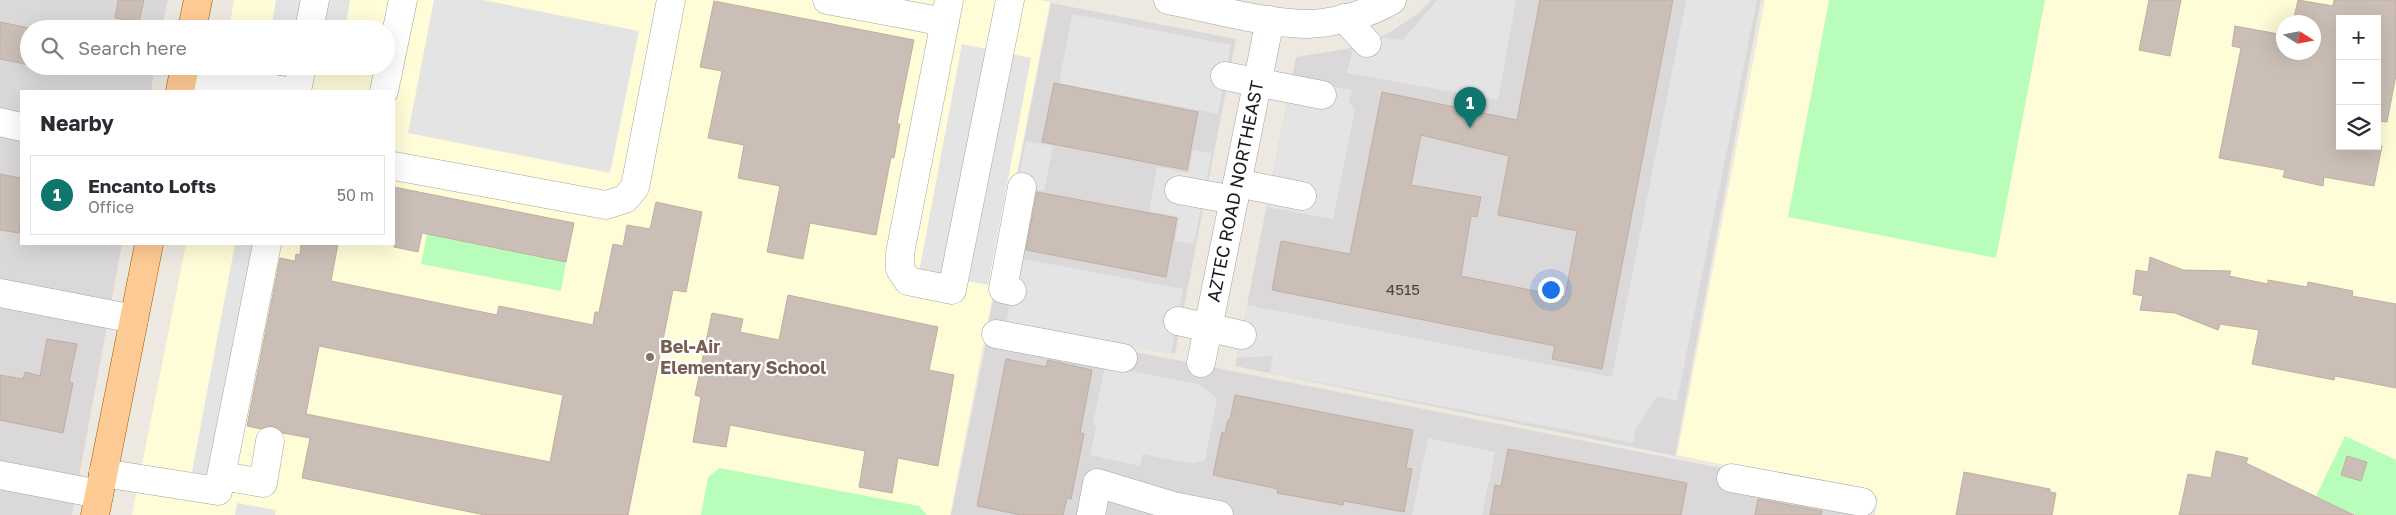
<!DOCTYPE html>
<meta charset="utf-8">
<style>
body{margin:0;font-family:"Golos Text",sans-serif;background:#f2f2f3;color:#2b2b33}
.controls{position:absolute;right:15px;top:15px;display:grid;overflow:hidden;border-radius:0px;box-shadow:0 5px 20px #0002}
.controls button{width:45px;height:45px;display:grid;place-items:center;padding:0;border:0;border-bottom:1px solid #e1e1e2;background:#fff;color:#2b2b33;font:25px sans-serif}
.compass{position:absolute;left:2276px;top:15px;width:45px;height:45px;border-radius:50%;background:#fff;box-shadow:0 5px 20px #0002;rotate:101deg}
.you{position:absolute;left:1550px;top:289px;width:18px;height:18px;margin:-12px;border:4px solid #fff;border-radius:50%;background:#1a73e8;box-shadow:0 0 0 8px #1a73e833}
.badge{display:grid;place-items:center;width:32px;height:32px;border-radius:50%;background:#0f766e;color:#fff;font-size:16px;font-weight:700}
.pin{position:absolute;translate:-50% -41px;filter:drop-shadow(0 1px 2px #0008)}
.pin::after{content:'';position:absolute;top:26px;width:18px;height:15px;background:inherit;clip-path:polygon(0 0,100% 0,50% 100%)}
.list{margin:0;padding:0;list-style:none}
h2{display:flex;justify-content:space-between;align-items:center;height:65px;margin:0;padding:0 20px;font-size:21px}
h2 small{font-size:16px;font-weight:400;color:#7c7c81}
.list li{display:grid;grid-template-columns:32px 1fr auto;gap:15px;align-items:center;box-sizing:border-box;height:80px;margin:0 10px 10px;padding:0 10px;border:1px solid #e1e1e2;border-radius:0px}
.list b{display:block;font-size:19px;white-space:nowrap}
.list p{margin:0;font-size:16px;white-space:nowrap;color:#7c7c81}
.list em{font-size:16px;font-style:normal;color:#7c7c81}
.icon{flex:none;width:28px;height:28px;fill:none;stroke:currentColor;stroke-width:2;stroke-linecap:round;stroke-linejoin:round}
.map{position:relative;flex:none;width:2396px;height:515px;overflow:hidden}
.search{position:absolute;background:#fff;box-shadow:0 5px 20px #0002;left:20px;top:20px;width:375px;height:55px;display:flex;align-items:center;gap:12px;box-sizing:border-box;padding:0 18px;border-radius:28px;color:#7c7c81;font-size:19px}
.panel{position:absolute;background:#fff;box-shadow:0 5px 20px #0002;left:20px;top:90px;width:375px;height:155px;border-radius:0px}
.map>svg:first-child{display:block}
.residential{fill:#dad8d9}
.education{fill:#fffdd8;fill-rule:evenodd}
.park{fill:#b8fdba}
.parking{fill:#e4e4e4}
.building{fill:#cabeb6;stroke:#c1aea2;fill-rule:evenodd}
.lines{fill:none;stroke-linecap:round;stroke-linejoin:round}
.minor-casing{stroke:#a3a3a3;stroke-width:29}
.major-casing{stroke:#935b00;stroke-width:29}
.minor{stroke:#fff;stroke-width:28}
.major{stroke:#ffcb94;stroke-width:28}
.education-dot{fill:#8d6e63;stroke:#fff;stroke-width:2}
.labels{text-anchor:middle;stroke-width:4.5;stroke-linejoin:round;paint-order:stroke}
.number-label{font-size:15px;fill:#484442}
.street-label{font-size:18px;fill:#1c1c1c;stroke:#fff}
.education-label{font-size:18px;font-weight:bold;fill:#785e54;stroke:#fff;text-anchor:start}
</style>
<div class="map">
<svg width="2396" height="515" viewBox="0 0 2396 515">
<rect width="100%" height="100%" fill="#eee9e0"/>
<g class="residential">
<polygon points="0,0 168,0 162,29 29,29 29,66 155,66 151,91 21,91 21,244 122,244 72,515 0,515"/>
<polygon points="1431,0 1761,0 1675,456 1235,366 1296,57 1346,49 1387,34 1420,12"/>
<polygon points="1051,3 1236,39 1175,354 989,321"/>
<polygon points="990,323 1872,498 1869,515 951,515"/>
</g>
<g class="education">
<polygon points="234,0 1039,0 1050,2 950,515 132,515 186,244 394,244 394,91 216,91 221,66 386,66 386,29 229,29"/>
<path d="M1765,0h631v515h-521l3,-18 -201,-42zM2340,19h37v127h-37zM2284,22h30v30h-30z"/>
</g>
<g class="park">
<polygon points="1829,0 2045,0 1996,258 1788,217"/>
<polygon points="427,234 566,262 561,291 421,264"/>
<polygon points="2345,436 2396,460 2396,515 2355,515 2316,496"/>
<polygon points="720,468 919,506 927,515 701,515 708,477"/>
</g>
<g class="parking">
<polygon points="276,0 350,0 345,29 271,29"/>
<polygon points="434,0 483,0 639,31 610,173 408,133"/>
<polygon points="1437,0 1516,0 1498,100 1347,73 1353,49 1383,38 1403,40"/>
<polygon points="1686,0 1757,0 1677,401 1657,397 1636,428 1633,443 1270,373 1273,356 1237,358 1247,305 1612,377"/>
<polygon points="1072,14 1231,45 1218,114 1059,83"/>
<polygon points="962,44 1031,58 988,285 919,272"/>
<polygon points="1292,79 1352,90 1349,102 1355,110 1333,219 1267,207"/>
<polygon points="1026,141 1053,146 1044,191 1017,186"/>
<polygon points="1193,150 1212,153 1194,244 1175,241 1179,217 1149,211 1157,167 1189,173"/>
<polygon points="235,244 253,244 210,476 192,472"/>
<polygon points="1018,258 1183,289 1171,354 1006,323"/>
<polygon points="1105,366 1198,384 1217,398 1205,460 1193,463 1181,462 1143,454 1140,466 1090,455 1096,428 1093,423"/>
<polygon points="1428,438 1495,452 1482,515 1412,515"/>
<polygon points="237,503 276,510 275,515 235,515"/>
</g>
<g class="building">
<polygon points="118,0 144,0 139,22 115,18"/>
<path d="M1540,0h133l-71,369 -50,-10 3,-13 -283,-56 9,-49 69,13 32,-162 135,28zM1421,135l88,21 -11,59 79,16 -12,66 -104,-21 10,-60 6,1 4,-20 -70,-12z"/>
<polygon points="2149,0 2181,0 2170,56 2139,50"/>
<polygon points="2298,0 2333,6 2334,0 2396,0 2396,75 2387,122 2377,121 2377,19 2340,19 2340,146 2382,146 2374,186 2324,177 2323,186 2283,177 2285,170 2219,158 2241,48 2232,46 2235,26 2284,35 2284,52 2314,52 2314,22 2293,22"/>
<polygon points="714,1 914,40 897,124 900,124 894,158 891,157 876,235 810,223 803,259 767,252 780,186 738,178 744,145 708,138 722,71 700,67"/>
<polygon points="0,22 29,28 29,65 0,59"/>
<polygon points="1054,83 1198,112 1187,170 1042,142"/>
<polygon points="0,174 21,178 21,220 19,233 0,230"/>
<polygon points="394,187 574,223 566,262 422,233 418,252 394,247"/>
<polygon points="1037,192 1177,218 1166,277 1026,250"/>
<path d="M656,202l46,10 -16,80 -13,-2 -45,225h-143l-183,-37 8,-40 -27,-5 -10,-7 -12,3 -14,-3 33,-168 15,3 1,-7 4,1 1,-11h37l-7,37 166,34 2,-9 94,19 2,-13h4l14,-68 10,2 4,-21 23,4zM319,346l244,49 -13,67 -244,-48z"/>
<polygon points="2150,257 2183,270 2231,271 2229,276 2268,284 2268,280 2307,287 2308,282 2353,291 2352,296 2396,304 2396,388 2335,376 2334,380 2252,364 2259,330 2220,324 2218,330 2175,313 2140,310 2143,296 2133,294 2136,270 2148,272"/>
<polygon points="788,295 938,327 929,370 954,375 938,466 898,458 892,493 859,487 865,451 730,425 726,447 693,442 701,397 695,395 712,313 743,319 740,332 779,340"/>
<polygon points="47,339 77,344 69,382 73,383 63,433 0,420 0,375 23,379 25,372 40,376"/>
<polygon points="1006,359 1046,367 1048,360 1092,370 1080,433 1084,434 1071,499 1067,498 1063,515 1021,515 977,506"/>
<polygon points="1235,395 1413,430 1406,468 1412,469 1404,512 1344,501 1343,505 1277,493 1278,489 1213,475 1222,432 1225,433 1228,420 1230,420"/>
<polygon points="1508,449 1687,483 1681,515 1490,515 1495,485 1501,486"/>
<polygon points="2216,451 2248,458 2246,463 2354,515 2179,515 2188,474 2211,478"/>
<polygon points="2347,456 2367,462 2361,481 2341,475"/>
<polygon points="1964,472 2050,489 2050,492 2056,493 2052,515 1956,515"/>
<polygon points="1758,499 1822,511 1821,515 1755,515"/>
</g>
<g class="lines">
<defs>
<g id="minor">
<polyline points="827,0 945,22"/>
<polyline points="949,0 900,253 900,269 908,281 952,290 1010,0"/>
<path d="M1168,0c41,8 99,24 140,24 28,-1 61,-10 84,-24"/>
<polyline points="1344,18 1367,43"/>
<polyline points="309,29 315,0"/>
<polyline points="183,74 287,91"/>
<polyline points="1225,76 1322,95"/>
<polyline points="297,91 302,66"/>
<polyline points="384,91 403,0"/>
<polyline points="0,122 21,127"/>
<polyline points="394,166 606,205 625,199 635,187 671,0"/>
<polyline points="1237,183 1302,196"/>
<polyline points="1179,190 1234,200"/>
<polyline points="1012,291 1003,289 1022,187"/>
<polyline points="0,293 134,319"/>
<polyline points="1178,321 1242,335"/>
<polyline points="996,334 1123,358"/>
<path id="s1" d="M1201,363l69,-343"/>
<polyline points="103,473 218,491 267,244"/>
<polyline points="0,475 99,494"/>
<polyline points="222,476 263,483 270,441"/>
<polyline points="1731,478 1862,502"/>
<polyline points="1091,515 1097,483 1173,506 1219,515"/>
</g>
<g id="major">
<polyline points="192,29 198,0"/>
<polyline points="180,91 185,66"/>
<polyline points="95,515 149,244"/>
</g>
</defs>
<use href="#minor" class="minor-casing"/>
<use href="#major" class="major-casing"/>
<use href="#minor" class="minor"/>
<use href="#major" class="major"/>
</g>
<circle class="education-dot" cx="650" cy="357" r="5"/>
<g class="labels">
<g class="number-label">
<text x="1403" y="295">4515</text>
</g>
<g class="street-label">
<text dy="6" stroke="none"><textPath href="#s1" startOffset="175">AZTEC ROAD NORTHEAST</textPath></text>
</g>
<g class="education-label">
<text x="660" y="353">Bel-Air<tspan x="660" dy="21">Elementary School</tspan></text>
</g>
</g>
</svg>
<div class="controls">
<button>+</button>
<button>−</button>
<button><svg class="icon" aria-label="layers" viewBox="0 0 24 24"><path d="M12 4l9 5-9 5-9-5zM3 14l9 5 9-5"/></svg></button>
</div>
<svg class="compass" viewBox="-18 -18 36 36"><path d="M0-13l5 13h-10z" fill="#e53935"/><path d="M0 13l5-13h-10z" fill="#7c7c81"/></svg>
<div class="you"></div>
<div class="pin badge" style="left:1470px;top:128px">1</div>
<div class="search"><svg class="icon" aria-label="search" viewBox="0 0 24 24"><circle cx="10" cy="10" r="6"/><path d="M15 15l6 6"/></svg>Search here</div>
<section class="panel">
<h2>Nearby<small></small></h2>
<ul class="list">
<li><span class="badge">1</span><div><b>Encanto Lofts</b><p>Office</p></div><em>50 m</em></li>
</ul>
</section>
</div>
